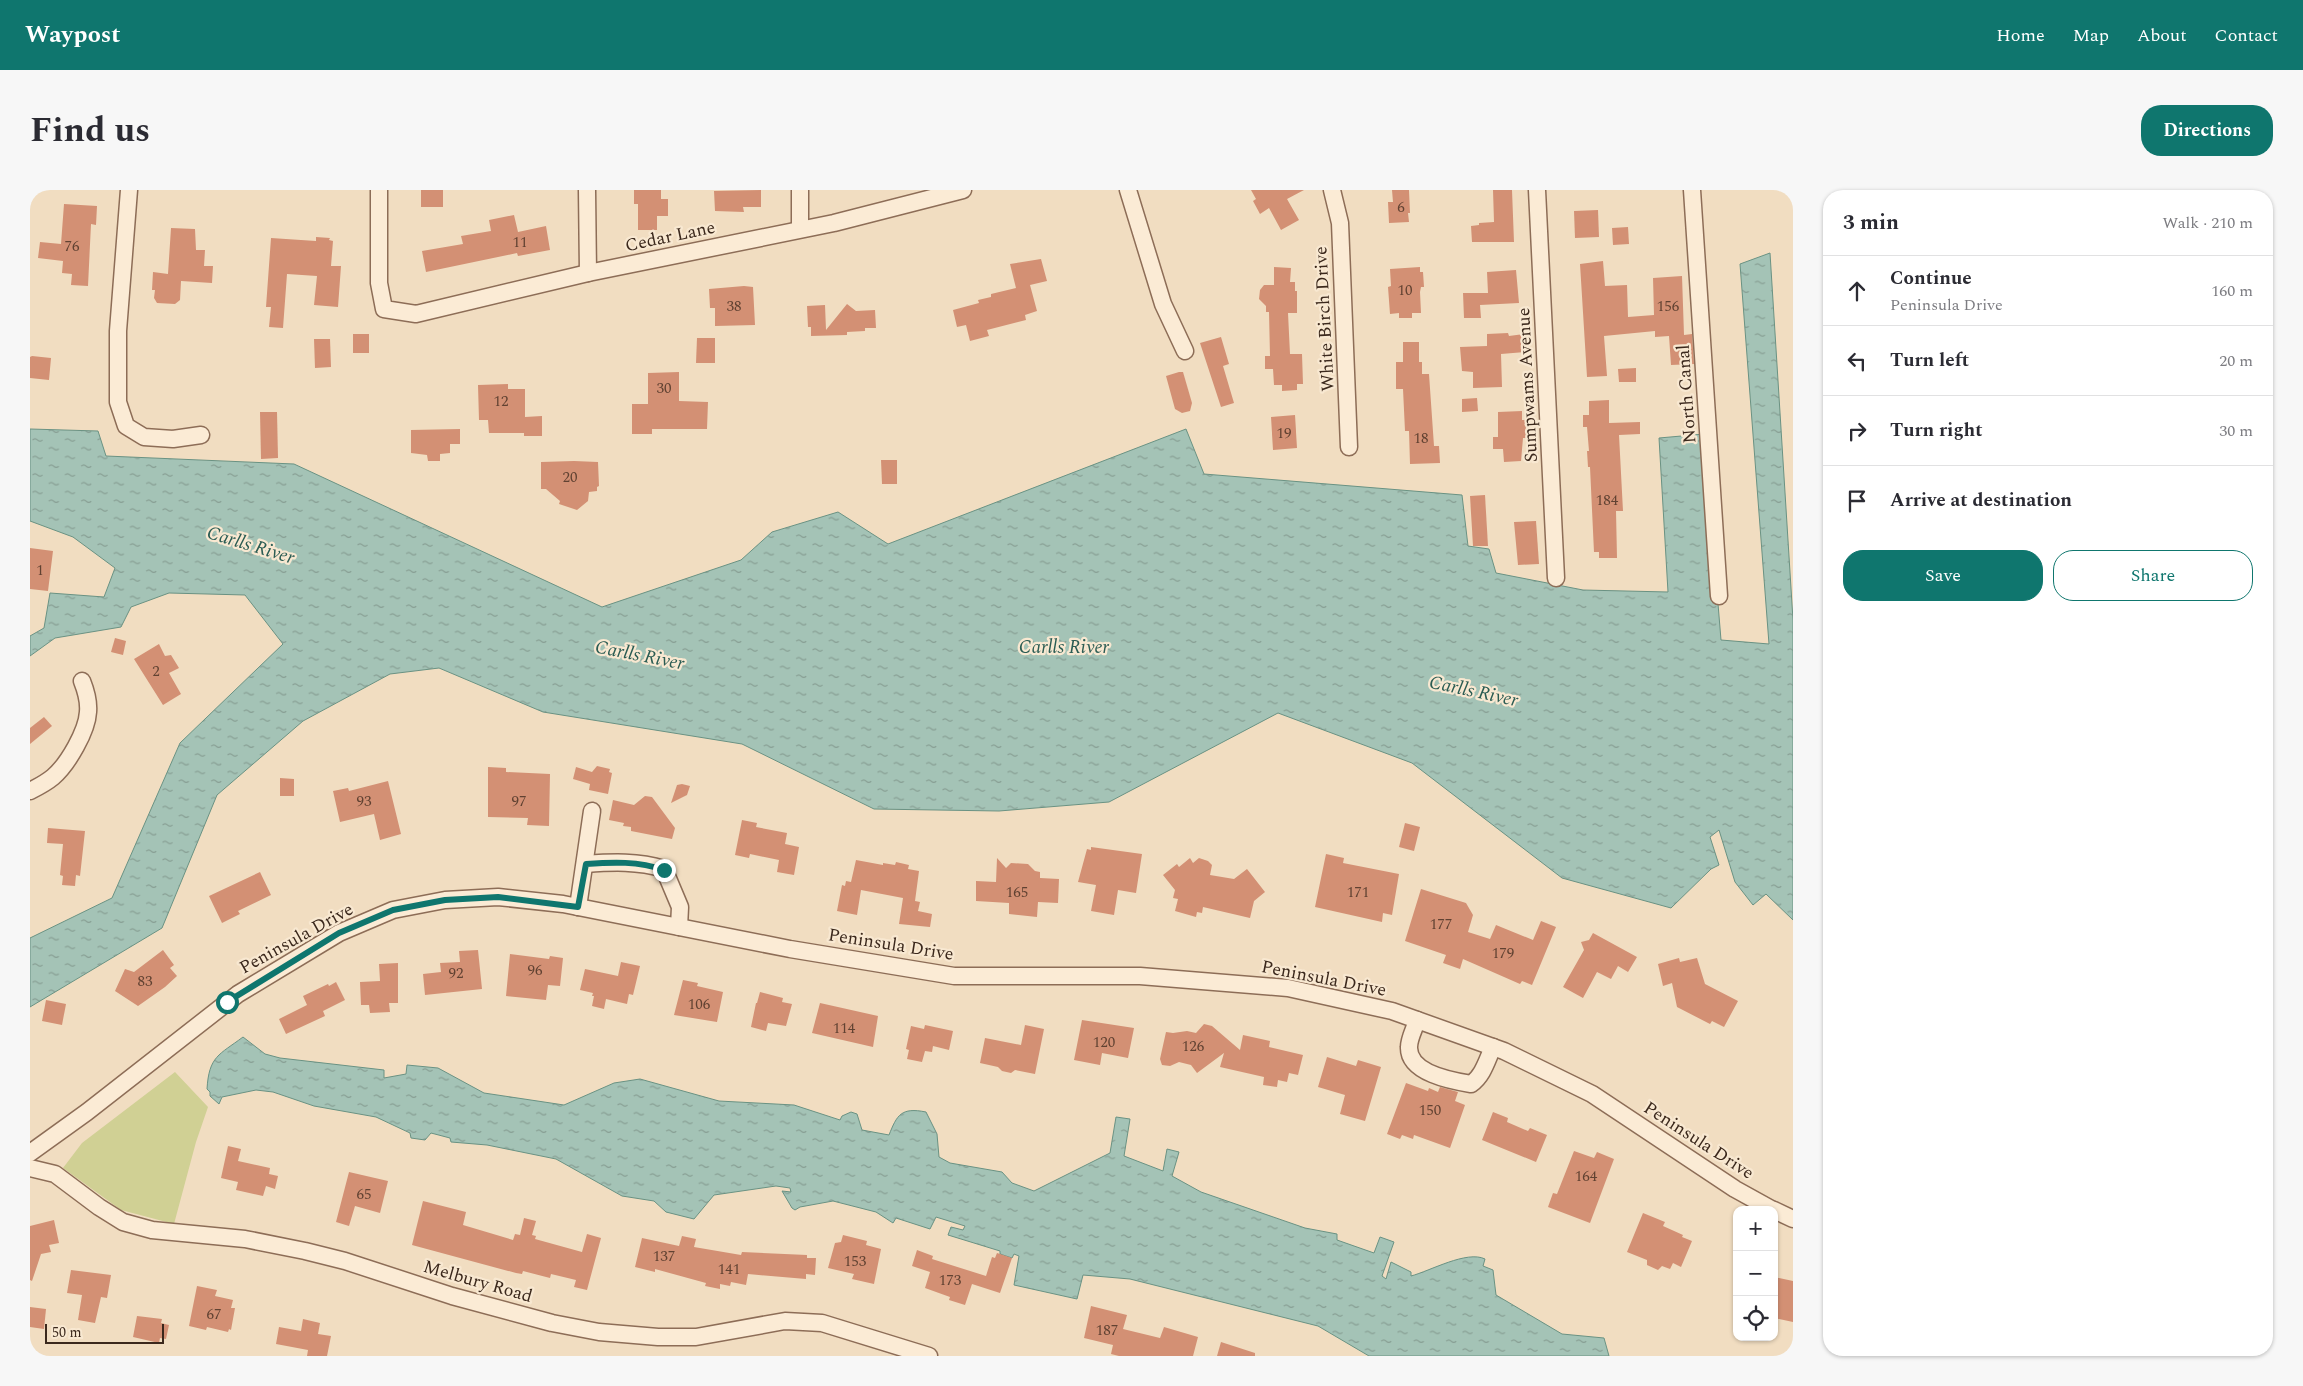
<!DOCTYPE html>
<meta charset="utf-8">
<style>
body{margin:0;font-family:Spectral,serif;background:#f7f7f7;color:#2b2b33}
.controls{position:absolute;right:15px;bottom:15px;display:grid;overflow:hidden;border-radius:10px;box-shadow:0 1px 4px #0004}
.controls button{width:45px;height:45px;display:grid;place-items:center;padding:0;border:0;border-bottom:1px solid #e1e1e2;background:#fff;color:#2b2b33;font:25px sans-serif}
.scale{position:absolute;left:15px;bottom:12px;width:119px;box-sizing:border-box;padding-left:5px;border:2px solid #3b281c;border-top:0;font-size:14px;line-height:18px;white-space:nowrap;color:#3b281c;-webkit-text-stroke:4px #f8e8d1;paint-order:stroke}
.stop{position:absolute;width:15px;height:15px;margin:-11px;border:4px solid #0f766e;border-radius:50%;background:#fff}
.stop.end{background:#0f766e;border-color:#fff;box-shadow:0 1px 5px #0008}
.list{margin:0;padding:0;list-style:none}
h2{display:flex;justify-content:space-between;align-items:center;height:65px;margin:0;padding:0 20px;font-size:21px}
h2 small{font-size:16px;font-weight:400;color:#7c7c81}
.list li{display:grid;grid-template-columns:32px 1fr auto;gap:15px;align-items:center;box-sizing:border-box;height:70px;padding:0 20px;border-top:1px solid #e1e1e2}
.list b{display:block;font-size:19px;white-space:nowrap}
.list p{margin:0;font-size:16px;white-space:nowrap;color:#7c7c81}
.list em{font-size:16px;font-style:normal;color:#7c7c81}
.actions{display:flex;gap:10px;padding:15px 20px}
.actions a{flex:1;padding:11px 0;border:1px solid #0f766e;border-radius:20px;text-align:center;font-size:18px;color:#0f766e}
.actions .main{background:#0f766e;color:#fff}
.icon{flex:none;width:28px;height:28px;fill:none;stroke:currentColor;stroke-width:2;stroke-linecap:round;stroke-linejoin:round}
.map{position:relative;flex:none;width:1763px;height:1166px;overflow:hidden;border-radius:20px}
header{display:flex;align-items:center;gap:30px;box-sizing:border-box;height:70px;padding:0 25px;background:#0f766e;color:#fff}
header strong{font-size:24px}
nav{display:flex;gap:28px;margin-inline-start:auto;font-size:18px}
.intro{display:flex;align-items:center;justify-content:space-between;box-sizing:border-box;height:120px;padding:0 30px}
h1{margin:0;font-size:35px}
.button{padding:12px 22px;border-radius:20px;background:#0f766e;color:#fff;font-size:18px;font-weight:700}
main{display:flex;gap:30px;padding:0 30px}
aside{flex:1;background:#fff;border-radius:20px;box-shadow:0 1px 4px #0004}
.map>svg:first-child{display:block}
.grass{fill:#d0d094}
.water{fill:url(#water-ripples);stroke:#6a9283}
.building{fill:#d39074}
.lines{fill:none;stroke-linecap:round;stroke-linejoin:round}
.minor-casing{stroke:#8d6d57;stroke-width:19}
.minor{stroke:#fbebd5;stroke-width:16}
.route{stroke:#0f766e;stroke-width:6}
.labels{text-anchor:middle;stroke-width:4.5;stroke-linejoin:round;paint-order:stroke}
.number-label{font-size:15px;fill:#614232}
.street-label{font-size:18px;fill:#3b281c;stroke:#f8e8d1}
.water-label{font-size:19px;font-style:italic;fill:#2b5c53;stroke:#f8e8d1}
</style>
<header>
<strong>Waypost</strong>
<nav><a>Home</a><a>Map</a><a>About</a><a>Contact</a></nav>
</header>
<div class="intro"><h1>Find us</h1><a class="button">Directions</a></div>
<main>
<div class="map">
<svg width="1763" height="1166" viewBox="0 0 1763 1166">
<defs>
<pattern id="water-ripples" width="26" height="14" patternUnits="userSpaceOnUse" patternTransform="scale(1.25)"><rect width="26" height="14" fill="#a4c3b6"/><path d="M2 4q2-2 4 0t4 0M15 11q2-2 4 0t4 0" fill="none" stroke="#879e93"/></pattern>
</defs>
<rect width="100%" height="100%" fill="#f1ddc1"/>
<polygon class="grass" points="145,882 178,917 166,952 144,1034 91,1020 33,978 52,953"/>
<g class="water">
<polygon points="1740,63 1763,430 1763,730 1736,704 1723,715 1705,692 1689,640 1680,647 1689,675 1681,679 1641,718 1532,688 1382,573 1248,523 1079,612 969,621 844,619 712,554 513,522 409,478 360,484 273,531 187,605 132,738 0,817 0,748 82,708 150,553 253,454 215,405 139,403 101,417 91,437 25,448 0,466 0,446 14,438 20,403 74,407 85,378 43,347 0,331 0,239 68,241 76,266 264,274 572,417 711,370 742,342 808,322 858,354 1156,239 1174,284 1432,305 1438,356 1459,359 1466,383 1553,400 1638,402 1629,248 1674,244 1691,450 1739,454 1710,74"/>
<path d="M213,847l22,17 15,4 104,12v8l22,-4 1,-9 31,3 46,25 80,12 50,-22 26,-4 79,22 75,4 46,15 2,-4 9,-4 6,2 5,16 27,5c8,-20 12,-28 37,-23l11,22 2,23 11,6 52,9 10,11 22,8 76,-38 6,-36 14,2 -6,37 39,15 4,-22 12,3 -7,24 29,16 104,36 32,6v6l37,13 6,-16 14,5 -12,34 4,3 5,-17 20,10v4c19,-5 56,-26 74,-17l-2,7 10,4 3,25 66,39 42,4 5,18h-240l-51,-30 -188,-47 -47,-4 -6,24 -63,-14 5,-29 -5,-2 -2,4 -12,-4v-3l-52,-16 3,-8 12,3 2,-4 -29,-9 -6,12 -34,-11 -3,5 -17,-11 -43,-11 -33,6 -5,3 -3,-2 -10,-17 9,1 -1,-4 -14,-2 -62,9 -20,24 -28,-7 -12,-11 -32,-5 -66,-37 -69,-14 -36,-3 -1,-4 -19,-5 -6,7 -14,-2 -1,-5 -34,-16 -62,-11 -41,-14 -17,-2 -34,7 -3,7 -9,-8v-4l-3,-3c2,-33 12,-34 36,-52z"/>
</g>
<g class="building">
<rect x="391" y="0" width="22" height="17"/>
<polygon points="604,0 631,0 631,9 638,9 638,26 627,26 627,40 608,40 608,14 604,14"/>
<polygon points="731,0 731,17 713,17 714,22 685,21 684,1"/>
<polygon points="1221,0 1274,0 1257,9 1269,30 1251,40 1239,18 1230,24 1223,11 1226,9"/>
<polygon points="1362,0 1379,0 1380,23 1378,23 1379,32 1359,33 1358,12 1363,12"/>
<polygon points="1463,0 1482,0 1484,52 1442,52 1441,36 1449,35 1449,33 1464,32"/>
<polygon points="34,14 67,16 66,35 61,34 58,96 41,95 42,84 32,83 33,71 8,68 10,52 31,54"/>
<polygon points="1568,20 1569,47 1545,48 1544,21"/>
<polygon points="484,25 488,42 516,36 520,60 488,66 487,63 396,82 392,61 433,54 431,46 461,41 459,30"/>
<polygon points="1598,37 1599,54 1583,55 1582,38"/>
<polygon points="141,38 165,39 166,60 175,60 174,76 183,76 182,93 151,91 150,110 145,114 127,113 124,108 125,100 122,100 123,82 138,84"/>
<polygon points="286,47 300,48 299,50 303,51 301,76 311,76 308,117 284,115 287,86 257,84 253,138 239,137 241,117 236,117 241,48 286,51"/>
<polygon points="1011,69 1017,91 1000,95 1007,121 995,125 996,130 957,140 959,146 940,151 936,135 927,137 923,120 949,113 948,110 961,107 961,104 986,98 980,74"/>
<polygon points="1573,71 1575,96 1597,95 1598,127 1624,125 1623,88 1652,86 1654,145 1662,144 1664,174 1641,175 1639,146 1625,147 1625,141 1574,146 1577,186 1557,187 1550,74"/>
<polygon points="1244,77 1261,78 1260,92 1265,92 1265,101 1267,101 1267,123 1258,123 1260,164 1272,164 1273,194 1267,194 1267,200 1252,201 1252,195 1244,195 1243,179 1235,179 1235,166 1240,166 1239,122 1236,122 1236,116 1229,109 1230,100 1234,95 1244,95"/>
<polygon points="1390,77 1390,82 1393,82 1394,97 1391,97 1390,102 1391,123 1382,123 1382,128 1369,128 1369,123 1360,124 1358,97 1361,96 1360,79"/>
<polygon points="1486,80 1489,113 1450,115 1451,128 1434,128 1433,103 1458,103 1457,82"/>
<polygon points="714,96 723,97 725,135 685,136 685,118 680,118 679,99"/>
<polygon points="817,114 826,121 845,120 846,138 835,138 835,141 817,142 817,145 781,146 781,137 778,137 777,116 795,115 796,140"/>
<polygon points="1478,143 1479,146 1494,144 1495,162 1471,164 1472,197 1443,198 1443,182 1432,181 1430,157 1457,156 1457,144"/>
<rect x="323" y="144" width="16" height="19"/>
<polygon points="1191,147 1199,174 1193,176 1204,213 1191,217 1170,153"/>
<polygon points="667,148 685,148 685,173 666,173"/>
<polygon points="284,149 300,149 301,177 285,178"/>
<polygon points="1373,152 1389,152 1389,172 1392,172 1392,184 1399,184 1404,256 1409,256 1410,273 1380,274 1379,241 1375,241 1373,199 1366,199 1366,172 1373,172"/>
<polygon points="2,166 21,168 19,190 0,188 0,167"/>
<polygon points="1606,178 1606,192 1589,192 1588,179"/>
<polygon points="649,182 649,211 678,212 677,239 622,239 622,244 602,244 602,214 618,214 618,183"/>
<polygon points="1149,182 1153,182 1162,213 1160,221 1152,223 1145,219 1136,186"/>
<polygon points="478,194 478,199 495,199 495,227 512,226 512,246 494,246 494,243 459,243 458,230 449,230 448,195"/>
<polygon points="1447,208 1448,221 1432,222 1432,209"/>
<polygon points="1579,210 1579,233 1610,232 1610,244 1589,245 1593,321 1586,321 1587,368 1569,368 1569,362 1564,362 1560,277 1558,277 1557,261 1559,261 1557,237 1553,237 1553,225 1559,225 1559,211"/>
<polygon points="1492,221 1492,230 1497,230 1497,248 1493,248 1491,271 1474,272 1473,259 1463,259 1463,247 1468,247 1468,222"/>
<polygon points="230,222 247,222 248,268 231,269"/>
<polygon points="1265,225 1267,258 1243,260 1241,227"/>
<polygon points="430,239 430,254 420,254 420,263 410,264 410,271 398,271 397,265 381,263 381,240"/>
<polygon points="851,270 867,270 867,294 852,294"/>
<polygon points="544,271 568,272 569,296 567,297 567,301 559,302 558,311 547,320 529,314 530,311 516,299 511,299 511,272"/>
<polygon points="1455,305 1458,356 1443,356 1440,306"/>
<polygon points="1506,331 1509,374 1488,375 1484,332"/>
<polygon points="0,358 23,361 18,401 0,399"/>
<polygon points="85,448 96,451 93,465 81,462"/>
<polygon points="129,454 135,466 141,465 149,478 139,483 151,504 133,515 104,469"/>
<polygon points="14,527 22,536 0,554 0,538"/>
<polygon points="567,576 580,579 579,582 582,583 578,604 559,600 560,594 543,589 546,577 562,582"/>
<polygon points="458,577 476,578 476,582 520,584 519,636 497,635 498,628 458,627"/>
<polygon points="250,588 264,589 264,606 250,606"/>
<polygon points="358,591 371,644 350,650 344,624 310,632 303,601 318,598 319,601"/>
<polygon points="652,594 660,596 657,605 641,613 647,595"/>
<polygon points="615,606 622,607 645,638 642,649 601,641 601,637 593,636 594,633 579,630 583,610 604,615"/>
<polygon points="712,630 727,633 726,637 757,643 755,654 769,657 764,685 747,682 749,670 720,664 719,668 705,665"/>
<polygon points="1375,633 1390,637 1384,661 1369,657"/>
<polygon points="18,638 55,641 50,686 46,685 45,696 32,695 33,686 30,685 33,654 17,653"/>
<polygon points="1061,657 1112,664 1106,703 1088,700 1084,725 1061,721 1066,695 1048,692 1057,659 1061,660"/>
<polygon points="1296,664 1314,668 1313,673 1369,684 1362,725 1353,723 1352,732 1285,717"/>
<polygon points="967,668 976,678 981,673 998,674 1005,681 1010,682 1010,688 1029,689 1028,713 1008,712 1007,727 979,724 979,713 946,711 946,691 966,692"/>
<polygon points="1160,668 1163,673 1169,668 1178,671 1182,675 1180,685 1204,689 1217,679 1235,702 1224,711 1220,728 1173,717 1172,723 1167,722 1166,727 1145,721 1148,709 1143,708 1145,700 1133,685 1147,674 1149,677"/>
<polygon points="826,670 853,675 853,673 865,675 866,672 879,675 878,679 889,681 885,711 890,712 888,721 902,724 900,737 869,734 873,708 831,700 827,725 807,721 812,695 815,696 816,691 821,692"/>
<polygon points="230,682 241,705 208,721 210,724 192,733 179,706"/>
<polygon points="1391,699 1436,713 1443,725 1438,742 1460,749 1466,735 1503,750 1511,731 1526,737 1502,795 1492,791 1490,794 1433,769 1430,779 1413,773 1416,765 1375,751"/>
<polygon points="1563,743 1607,767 1598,782 1588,776 1581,789 1567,782 1553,808 1533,797 1554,760 1551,752 1559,750"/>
<polygon points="133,760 144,775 140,778 147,786 135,797 108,816 85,801 95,779 104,782"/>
<polygon points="448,760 452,799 395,805 393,784 411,782 410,773 430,772 429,761"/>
<polygon points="480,764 519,769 520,766 533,768 530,796 518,795 516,810 476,806"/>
<polygon points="1649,768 1650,772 1667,768 1675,794 1708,811 1694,837 1682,831 1680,834 1647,817 1642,793 1633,796 1628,774"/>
<polygon points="591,772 610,776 603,805 599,804 597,814 576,809 574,819 562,816 564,806 562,806 563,803 550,800 555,779 588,786"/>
<polygon points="368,773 368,813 359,813 360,822 340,823 339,815 331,815 330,792 350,791 349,774"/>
<polygon points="653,790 668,793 667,796 693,802 687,832 644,825"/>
<polygon points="306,792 315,810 293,821 295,826 256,844 249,829 277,815 273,806 298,794 299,796"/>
<polygon points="730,802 753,808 752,812 762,814 756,836 738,833 736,841 721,837 726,813 727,813"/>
<polygon points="16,810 36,814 32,835 12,831"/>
<polygon points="790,813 848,826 843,857 782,843"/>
<polygon points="1052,830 1104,838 1098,868 1072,863 1070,875 1044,870"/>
<polygon points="1174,834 1182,836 1210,860 1213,845 1240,851 1239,857 1273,865 1268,885 1259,883 1257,892 1248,890 1247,897 1233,895 1234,887 1190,877 1194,863 1167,883 1161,875 1149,872 1140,876 1132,875 1130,869 1136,842 1143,843 1157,841 1166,843"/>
<polygon points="895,835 923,841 919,860 903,856 902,862 895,861 892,872 877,869 879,860 876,859 881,836 894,839"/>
<polygon points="995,835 1014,839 1005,884 985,880 981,883 972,881 968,877 950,873 955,848 991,855"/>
<polygon points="1297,867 1326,876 1328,870 1351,877 1335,931 1310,924 1315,905 1288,897"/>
<polygon points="1376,893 1398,901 1399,898 1408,902 1410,897 1428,902 1425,911 1435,915 1420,958 1384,945 1383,949 1372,945 1370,949 1357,944"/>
<polygon points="1463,922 1478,928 1477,932 1498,941 1500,938 1517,945 1506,972 1452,950"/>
<polygon points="198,956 211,959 208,971 240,978 239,984 248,986 245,999 236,996 233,1006 206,1000 208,992 191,988"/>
<polygon points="1544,961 1564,968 1567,962 1584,969 1560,1033 1518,1017 1523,1003 1527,1004"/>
<polygon points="319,982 358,991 350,1023 325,1016 319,1036 306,1032"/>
<polygon points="393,1011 436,1022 433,1035 483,1050 485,1044 490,1045 494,1028 506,1031 502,1045 506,1046 505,1049 552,1062 557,1044 571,1048 557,1100 544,1097 546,1090 521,1084 520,1088 493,1081 492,1084 486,1083 382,1055"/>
<polygon points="1613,1023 1635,1032 1633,1036 1653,1045 1652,1047 1662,1051 1651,1077 1643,1073 1640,1079 1632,1076 1628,1080 1617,1075 1617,1070 1597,1062"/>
<polygon points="24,1030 29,1053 19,1055 21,1062 11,1064 2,1091 0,1090 0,1036"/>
<polygon points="813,1045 837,1051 836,1055 851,1059 844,1094 822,1089 824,1084 798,1078 805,1053 811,1052"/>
<polygon points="652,1046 666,1049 664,1057 711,1065 712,1062 777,1065 777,1068 786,1068 785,1085 776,1084 776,1089 718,1084 716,1095 701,1092 700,1096 690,1094 690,1099 675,1096 676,1093 625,1079 625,1082 605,1077 612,1048 649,1056"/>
<polygon points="887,1060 903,1066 902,1069 956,1086 962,1067 965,1068 967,1063 982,1068 970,1103 942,1094 935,1115 919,1110 920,1107 895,1098 900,1082 882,1076"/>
<polygon points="41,1080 81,1085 77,1108 71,1107 65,1133 48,1130 52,1105 37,1103"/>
<polygon points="1744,1087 1763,1091 1763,1132 1744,1128"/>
<polygon points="167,1096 187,1100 185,1106 203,1110 201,1118 205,1118 201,1140 199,1139 198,1142 177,1137 176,1140 159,1136"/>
<polygon points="1061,1116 1097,1125 1093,1139 1130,1148 1134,1137 1168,1147 1163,1166 1089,1166 1081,1164 1083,1155 1054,1148"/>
<polygon points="0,1117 16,1119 14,1139 0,1137"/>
<polygon points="107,1126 132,1129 131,1133 139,1135 136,1149 130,1148 129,1153 103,1147"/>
<polygon points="273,1129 290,1133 288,1144 301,1146 297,1166 277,1166 278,1160 246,1154 249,1137 271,1141"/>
<polygon points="1191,1152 1225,1163 1225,1166 1187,1166"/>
</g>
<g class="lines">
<defs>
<g id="minor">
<polyline points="99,0 88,141 88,212 96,236 114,247 143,249 171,245"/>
<polyline points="349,0 349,93 354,119 386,124 558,83 804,33 933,0"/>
<polyline points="557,0 558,83"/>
<polyline points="770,0 770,39"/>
<polyline points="1098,0 1133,114 1155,161"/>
<polyline points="1302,0 1310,33 1319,257"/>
<polyline points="1507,0 1526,388"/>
<polyline points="1662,0 1689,406"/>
<path d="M0,601c8,-4 17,-9 23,-14 15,-13 34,-46 35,-65 1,-11 -2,-21 -6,-31"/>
<path d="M556,674c27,-2 52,-3 78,5l16,38 -1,20"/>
<polyline points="548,717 562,621"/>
<path d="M1387,830c-2,8 -8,18 -8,27 -1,26 43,34 62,37 12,-8 16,-24 22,-37"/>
<polyline points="0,963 57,922 208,804 309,743 363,720 415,710 468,707 533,714 760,759 924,786 1110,786 1258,798 1362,821 1474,861 1562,904 1705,999 1743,1020"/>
<polyline points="0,978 25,984 69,1017 93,1032 122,1040 215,1049 275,1061 315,1071 422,1106 522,1133 569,1142 628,1147 666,1147 755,1131 792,1133 899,1166"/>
<polyline points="1744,1020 1763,1029"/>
</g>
</defs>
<use href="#minor" class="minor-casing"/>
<use href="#minor" class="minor"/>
</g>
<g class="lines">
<path class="route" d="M197,812l112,-69 54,-23 52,-10 53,-3 80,10 8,-43c27,-2 52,-3 78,6"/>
</g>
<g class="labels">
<g class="number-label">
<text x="1371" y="22">6</text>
<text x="490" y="57">11</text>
<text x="42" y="61">76</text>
<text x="1375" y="105">10</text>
<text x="704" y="121">38</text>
<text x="1638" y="121">156</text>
<text x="634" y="203">30</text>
<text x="471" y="216">12</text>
<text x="1254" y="248">19</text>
<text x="1391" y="253">18</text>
<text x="540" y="292">20</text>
<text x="1577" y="315">184</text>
<text x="10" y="385">1</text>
<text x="126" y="486">2</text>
<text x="334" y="616">93</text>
<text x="489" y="616">97</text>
<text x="987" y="707">165</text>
<text x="1328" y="707">171</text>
<text x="1411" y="739">177</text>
<text x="1473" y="768">179</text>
<text x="505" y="785">96</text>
<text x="426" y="788">92</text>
<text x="115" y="796">83</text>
<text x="669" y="819">106</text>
<text x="814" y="843">114</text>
<text x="1074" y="857">120</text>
<text x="1163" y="861">126</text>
<text x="1400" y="925">150</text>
<text x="1556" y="991">164</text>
<text x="334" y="1009">65</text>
<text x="634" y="1071">137</text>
<text x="825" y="1076">153</text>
<text x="699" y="1084">141</text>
<text x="920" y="1095">173</text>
<text x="184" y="1129">67</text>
<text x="1077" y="1145">187</text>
</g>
<g class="street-label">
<text transform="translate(640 46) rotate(-12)" y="6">Cedar Lane</text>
<text transform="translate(1294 129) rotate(-93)" y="6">White Birch Drive</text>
<text transform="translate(1497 195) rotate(-93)" y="6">Sumpwams Avenue</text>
<text transform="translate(1656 204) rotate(-94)" y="6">North Canal</text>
<text transform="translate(266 748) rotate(-29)" y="6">Peninsula Drive</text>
<text transform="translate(861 754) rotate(9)" y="6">Peninsula Drive</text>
<text transform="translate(1294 788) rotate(11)" y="6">Peninsula Drive</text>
<text transform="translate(1669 950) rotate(33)" y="6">Peninsula Drive</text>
<text transform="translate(448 1091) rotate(16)" y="6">Melbury Road</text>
</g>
<g class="water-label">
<text transform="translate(221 354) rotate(17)" y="7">Carlls River</text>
<text x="1034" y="463">Carlls River</text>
<text transform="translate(610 464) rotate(11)" y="7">Carlls River</text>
<text transform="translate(1444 500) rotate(12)" y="7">Carlls River</text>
</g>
</g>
</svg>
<div class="controls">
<button>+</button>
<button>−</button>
<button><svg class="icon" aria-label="locate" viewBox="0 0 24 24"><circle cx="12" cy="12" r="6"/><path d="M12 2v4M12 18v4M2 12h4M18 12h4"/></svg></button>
</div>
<div class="scale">50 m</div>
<div class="stop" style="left:197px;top:812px"></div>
<div class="stop end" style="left:634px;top:680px"></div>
</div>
<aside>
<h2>3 min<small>Walk · 210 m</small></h2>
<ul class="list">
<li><svg class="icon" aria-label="ahead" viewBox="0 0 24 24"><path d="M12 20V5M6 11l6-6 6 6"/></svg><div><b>Continue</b><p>Peninsula Drive</p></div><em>160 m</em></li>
<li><svg class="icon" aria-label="left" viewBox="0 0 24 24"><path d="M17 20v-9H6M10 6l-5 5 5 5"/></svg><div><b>Turn left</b></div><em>20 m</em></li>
<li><svg class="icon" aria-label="right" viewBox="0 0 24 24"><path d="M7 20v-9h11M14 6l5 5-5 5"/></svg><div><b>Turn right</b></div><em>30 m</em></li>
<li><svg class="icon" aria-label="arrive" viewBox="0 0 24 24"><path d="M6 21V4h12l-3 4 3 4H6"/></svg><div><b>Arrive at destination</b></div></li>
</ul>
<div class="actions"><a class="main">Save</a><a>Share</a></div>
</aside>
</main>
